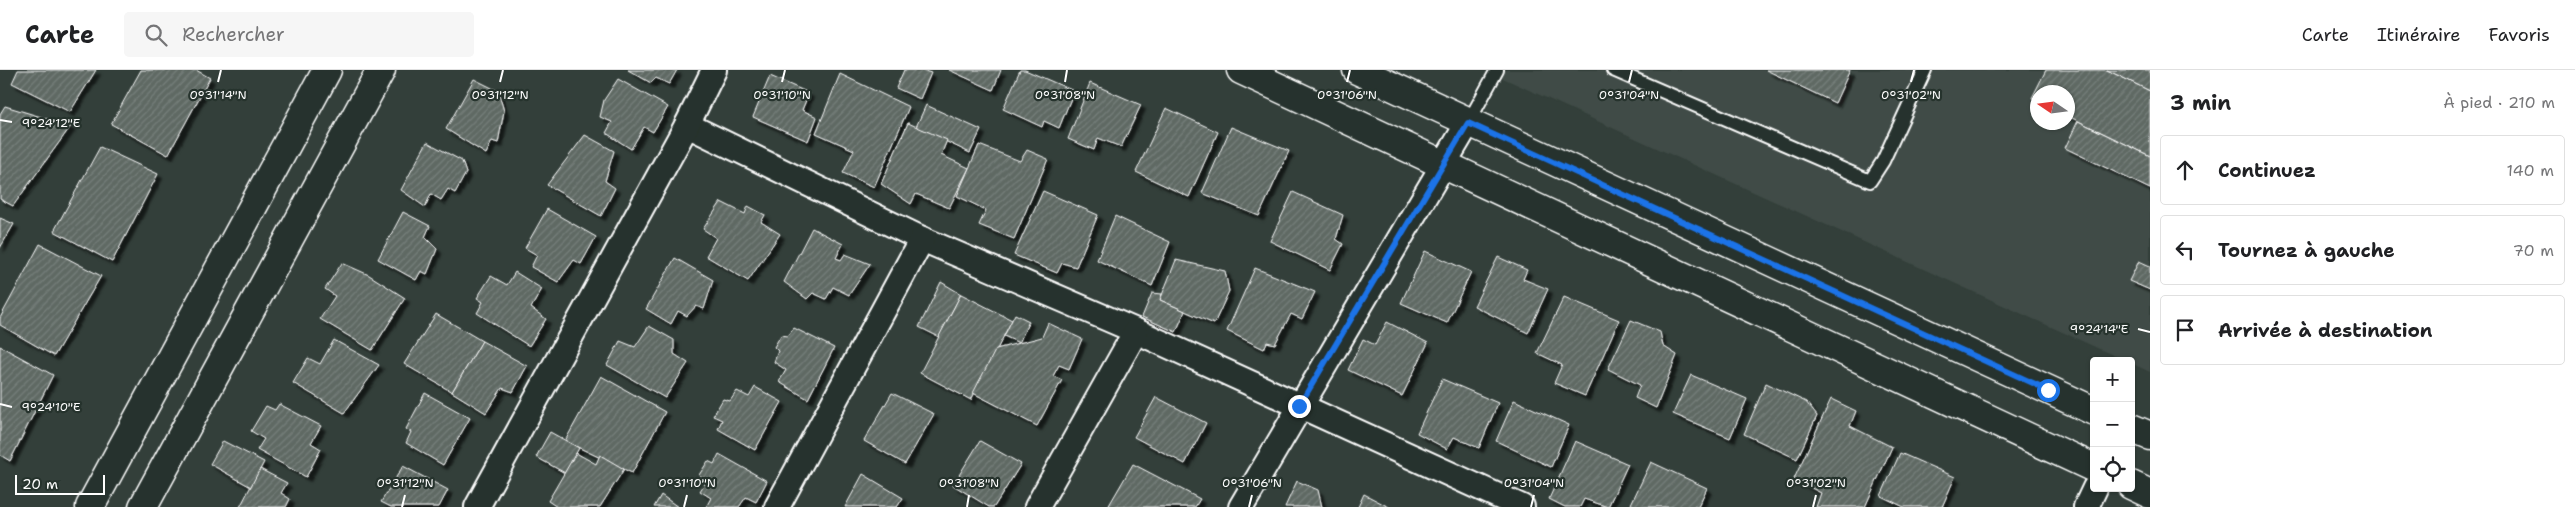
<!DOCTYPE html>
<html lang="fr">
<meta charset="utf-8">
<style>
body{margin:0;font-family:"Shantell Sans",sans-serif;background:#f6f6f6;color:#202124}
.controls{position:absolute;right:15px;bottom:15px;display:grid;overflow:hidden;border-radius:5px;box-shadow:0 1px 4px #0004}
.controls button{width:45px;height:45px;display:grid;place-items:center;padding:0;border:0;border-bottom:1px solid #e0e0e0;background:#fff;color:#202124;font:25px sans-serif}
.compass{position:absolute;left:2030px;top:15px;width:45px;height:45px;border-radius:50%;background:#fff;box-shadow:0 1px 4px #0004;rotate:283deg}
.scale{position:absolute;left:15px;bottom:12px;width:90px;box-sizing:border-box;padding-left:5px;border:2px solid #fff;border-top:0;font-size:14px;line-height:18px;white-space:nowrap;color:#fff;-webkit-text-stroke:4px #26332d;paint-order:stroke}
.stop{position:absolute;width:15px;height:15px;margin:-11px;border:4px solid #1a73e8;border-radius:50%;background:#fff}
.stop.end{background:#1a73e8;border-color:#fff;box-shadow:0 1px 5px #0008}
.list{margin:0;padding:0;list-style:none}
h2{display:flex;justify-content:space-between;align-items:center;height:65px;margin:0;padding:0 20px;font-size:21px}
h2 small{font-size:16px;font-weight:400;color:#757577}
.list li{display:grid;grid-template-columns:32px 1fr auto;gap:15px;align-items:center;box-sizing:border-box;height:70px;margin:0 10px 10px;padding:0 10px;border:1px solid #e0e0e0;border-radius:5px}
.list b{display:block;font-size:19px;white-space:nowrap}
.list em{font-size:16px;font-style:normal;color:#757577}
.icon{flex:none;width:28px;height:28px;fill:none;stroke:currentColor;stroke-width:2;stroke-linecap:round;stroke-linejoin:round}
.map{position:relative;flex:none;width:2150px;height:437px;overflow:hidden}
header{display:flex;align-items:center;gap:30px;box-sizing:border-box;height:70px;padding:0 25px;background:#fff;border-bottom:1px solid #e0e0e0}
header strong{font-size:24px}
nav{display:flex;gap:28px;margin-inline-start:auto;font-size:18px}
.search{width:350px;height:45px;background:#f6f6f6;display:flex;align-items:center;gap:12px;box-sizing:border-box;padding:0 18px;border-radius:5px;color:#757577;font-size:19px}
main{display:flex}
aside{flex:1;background:#fff}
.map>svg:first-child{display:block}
.built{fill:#404c47;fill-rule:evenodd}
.building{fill:url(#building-hatch);stroke:#fff;filter:url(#shadow)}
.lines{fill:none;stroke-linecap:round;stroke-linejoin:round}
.service-casing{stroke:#fff;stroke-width:16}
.minor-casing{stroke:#fff;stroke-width:28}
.tertiary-casing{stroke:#fff;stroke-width:31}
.secondary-casing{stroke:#fff;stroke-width:31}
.service{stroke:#26332d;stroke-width:12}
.minor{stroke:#26332d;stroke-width:24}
.tertiary{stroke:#26332d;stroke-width:28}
.secondary{stroke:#26332d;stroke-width:28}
.route{stroke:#1a73e8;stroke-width:6}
.ticks{fill:none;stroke:#fff;stroke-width:2}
.ticks-label{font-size:12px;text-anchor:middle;fill:#fff;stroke:#26332d;stroke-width:4.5;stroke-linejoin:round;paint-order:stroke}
</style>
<header>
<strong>Carte</strong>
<div class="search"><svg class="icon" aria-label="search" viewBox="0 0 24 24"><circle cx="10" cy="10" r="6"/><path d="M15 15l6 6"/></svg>Rechercher</div>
<nav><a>Carte</a><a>Itinéraire</a><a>Favoris</a></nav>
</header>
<main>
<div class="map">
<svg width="2150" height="437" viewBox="0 0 2150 437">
<defs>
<pattern id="building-hatch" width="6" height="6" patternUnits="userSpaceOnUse" patternTransform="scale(1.25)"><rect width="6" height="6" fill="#5f6964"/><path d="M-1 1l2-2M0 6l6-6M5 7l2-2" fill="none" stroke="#77807b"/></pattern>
<filter id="shadow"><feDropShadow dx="4.5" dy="4.5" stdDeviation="1" flood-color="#0009"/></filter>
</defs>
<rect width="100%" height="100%" fill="#333f3a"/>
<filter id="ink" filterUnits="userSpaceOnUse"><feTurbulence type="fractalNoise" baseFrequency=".02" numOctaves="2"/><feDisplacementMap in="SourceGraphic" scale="10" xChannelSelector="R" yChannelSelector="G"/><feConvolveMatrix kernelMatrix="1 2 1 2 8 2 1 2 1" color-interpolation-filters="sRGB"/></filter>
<g filter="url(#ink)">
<path class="built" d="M1485,0h665v302l-19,-9v-2h-5zM2038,22h30v30h-30z"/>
<g class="building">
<polygon points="18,0 96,0 70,42 12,13"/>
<polygon points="141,0 196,0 210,8 168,85 111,54"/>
<polygon points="628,0 677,0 669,14 656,8 651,13"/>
<polygon points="904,0 922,0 931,3 920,29 896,18"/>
<polygon points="949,0 1001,0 993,20"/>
<polygon points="1020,0 1025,0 1074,21 1059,58 1044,51 1042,57 1003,39"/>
<polygon points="1766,0 1850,0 1835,33"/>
<polygon points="2046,0 2107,0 2150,21 2150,86 2068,46 2068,22 2038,22 2038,31 2032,28"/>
<polygon points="2107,0 2150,0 2150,21"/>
<polygon points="840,4 909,37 874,117 843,103 854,80 816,63"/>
<polygon points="770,6 809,23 802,40 817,47 808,71 753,47"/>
<polygon points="474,9 498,21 504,41 498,73 492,71 486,84 446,59"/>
<polygon points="618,9 668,37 653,62 644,57 631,79 606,63 612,52 600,47 604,30"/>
<polygon points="1090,13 1141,35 1121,77 1098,68 1094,80 1068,69"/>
<polygon points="926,35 981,60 970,83 916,57"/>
<polygon points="5,36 71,56 13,136 0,129 0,44"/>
<polygon points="1166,38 1218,62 1189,127 1136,102"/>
<polygon points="2078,51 2150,86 2150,119 2065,78"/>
<polygon points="908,53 947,70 941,85 969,98 949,138 916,124 911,134 881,114"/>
<polygon points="1231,57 1289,81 1259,146 1202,123"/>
<polygon points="585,65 614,81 605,111 615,118 601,146 547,115"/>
<polygon points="427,72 462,91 466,103 455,123 448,119 441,130 431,124 425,137 401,120"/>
<polygon points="979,75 1020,91 1027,80 1048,89 1014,169 979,155 986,140 957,126"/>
<polygon points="100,77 158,104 112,192 54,161"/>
<polygon points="1043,121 1098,145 1076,197 1062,193 1057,203 1014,185"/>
<polygon points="1293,122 1343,145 1336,169 1343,174 1330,200 1270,171"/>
<polygon points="721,132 745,144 748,136 765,145 761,152 780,164 748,211 706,186 716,168 703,159"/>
<polygon points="547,139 596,167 581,194 574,190 558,212 531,197 537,185 525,178"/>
<polygon points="403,142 430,156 425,167 437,179 427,204 421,201 416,210 378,189"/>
<polygon points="1115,146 1170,172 1152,216 1097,190"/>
<polygon points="0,148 14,154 0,178"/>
<polygon points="812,158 843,174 836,188 841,190 845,184 870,194 849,225 833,217 826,229 813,223 807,229 784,212"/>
<polygon points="40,174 101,206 54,286 0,255 0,248"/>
<polygon points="1425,181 1471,202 1447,253 1401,233"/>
<polygon points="1498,187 1527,200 1523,209 1548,219 1528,263 1474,236"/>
<polygon points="675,188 713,210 704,239 696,236 687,246 678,241 671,254 646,239"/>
<polygon points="1176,190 1225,201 1229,221 1214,254 1160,230"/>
<polygon points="2139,191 2150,196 2150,220 2129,211"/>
<polygon points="342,193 369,205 405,228 372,280 320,249 335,226 325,219"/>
<polygon points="1255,198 1315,222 1302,249 1291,244 1275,274 1267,272 1264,279 1227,261"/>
<polygon points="515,202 542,219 531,238 546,249 529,276 477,243 483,232 477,228 491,206 507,215"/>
<polygon points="941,212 961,224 939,267 919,257"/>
<polygon points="1152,223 1162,224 1160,230 1185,241 1176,262 1142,247"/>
<polygon points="961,224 1012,250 971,330 920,303"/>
<polygon points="1564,227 1619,250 1585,326 1554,313 1562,295 1537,283"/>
<polygon points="436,244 482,271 452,322 404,294"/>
<polygon points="1015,244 1029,251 1019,273 1004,266"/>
<polygon points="1631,250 1660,262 1663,276 1677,285 1656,338 1635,328 1640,315 1608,299"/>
<polygon points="1387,252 1428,273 1402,326 1348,300 1363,269 1375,275"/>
<polygon points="1048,253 1082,269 1069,299 1059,295 1053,306 1062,310 1037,356 973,323 996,279 1042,267"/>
<polygon points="649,256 674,270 674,284 688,293 665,328 607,295 620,271 635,277"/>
<polygon points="794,258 834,278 808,329 779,312 786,300 774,292 778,281 774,277 781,265 788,266"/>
<polygon points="334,270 379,295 344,343 293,313 308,288 320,294"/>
<polygon points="482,271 527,296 513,322 502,318 486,343 452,322"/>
<polygon points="0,276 53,305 10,391 0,385"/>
<polygon points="1691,305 1747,329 1730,368 1673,344"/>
<polygon points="601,306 665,342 632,403 565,371"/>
<polygon points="1442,309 1498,333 1479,378 1454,367 1447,379 1417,363"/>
<polygon points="1766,313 1806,332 1817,346 1797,389 1744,364"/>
<polygon points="755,317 782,332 755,380 718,359 722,350 713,346 723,329 730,331 737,321 749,327"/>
<polygon points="425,323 470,348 443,395 406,373 411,362 406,359"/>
<polygon points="892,323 934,344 905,394 864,371"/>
<polygon points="1156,327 1206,353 1185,394 1134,367"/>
<polygon points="1831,329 1856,341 1850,356 1892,377 1865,437 1816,437 1821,423 1794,409"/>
<polygon points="1514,330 1569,355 1551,397 1496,371"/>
<polygon points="279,334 321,356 311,373 321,379 306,407 257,380 264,369 251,361 266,336 275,340"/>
<polygon points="550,362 579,378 565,403 536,387"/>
<polygon points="223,371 264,392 251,417 210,394"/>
<polygon points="980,371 1021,394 994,437 989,437 953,415"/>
<polygon points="1575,371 1628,394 1608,437 1584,429 1580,437 1565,437 1549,429"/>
<polygon points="576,383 596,394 600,385 624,399 600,437 557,437 548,431"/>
<polygon points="1900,383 1955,407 1942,437 1904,437 1881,426"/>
<polygon points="719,384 767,411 756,432 746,427 739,437 706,437 711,428 700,421 707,410 699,405 708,391 714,394"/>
<polygon points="1651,392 1707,418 1698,437 1637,437 1631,434"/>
<polygon points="1133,394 1200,429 1195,437 1108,437"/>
<polygon points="403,396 448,420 439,437 391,437 381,432"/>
<polygon points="260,399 287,413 281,423 290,429 286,437 240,437"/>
<polygon points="863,404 903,428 897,437 845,437"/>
<polygon points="1297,411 1318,420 1322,437 1285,437"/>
<polygon points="1364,424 1389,437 1358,437"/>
<polygon points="661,425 678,437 654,437"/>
</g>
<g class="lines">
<defs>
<g id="service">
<polyline points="1613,0 1870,111 1883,91 1925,0"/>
<polyline points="1468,53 1497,0"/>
</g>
<g id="minor">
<polyline points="687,55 922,169 1136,261 1522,437"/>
<polyline points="477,437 687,55 714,0"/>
<polyline points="777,437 922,169"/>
<polyline points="1037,437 1136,261"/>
<polyline points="1241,437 1468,53"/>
<polyline points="2086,437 2095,418"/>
</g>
<g id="tertiary">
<polyline points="1241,0 2094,398"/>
<polyline points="1357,0 2094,341"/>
<polyline points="2131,358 2150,366"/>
<polyline points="2131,415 2150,424"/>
</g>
<g id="secondary">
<polyline points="90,437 327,0"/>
<polyline points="143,437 381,0"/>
</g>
</defs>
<use href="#service" class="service-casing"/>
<use href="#minor" class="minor-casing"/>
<use href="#tertiary" class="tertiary-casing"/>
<use href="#secondary" class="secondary-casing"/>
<use href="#service" class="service"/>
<use href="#minor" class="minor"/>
<use href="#tertiary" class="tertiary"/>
<use href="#secondary" class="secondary"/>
</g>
</g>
<g class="lines" filter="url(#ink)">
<polyline class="route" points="1299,336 1468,53 2048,320"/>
</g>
<path class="ticks" d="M218,12l3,-12M500,12l3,-12M782,12l3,-12M1065,12l2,-12M1347,12l3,-12M1629,12l3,-12M1911,12l3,-12M0,50l12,2M2138,259l12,3M0,334l12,3M402,437l3,-12M684,437l3,-12M967,437l2,-12M1249,437l3,-12M1531,437l3,-12M1813,437l3,-12"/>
<g class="ticks-label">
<text x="218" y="29">0°31'14"N</text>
<text x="500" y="29">0°31'12"N</text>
<text x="782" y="29">0°31'10"N</text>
<text x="1065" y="29">0°31'08"N</text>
<text x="1347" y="29">0°31'06"N</text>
<text x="1629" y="29">0°31'04"N</text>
<text x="1911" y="29">0°31'02"N</text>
<text x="51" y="57">9°24'12"E</text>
<text x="2099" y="263">9°24'14"E</text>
<text x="51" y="341">9°24'10"E</text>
<text x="405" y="417">0°31'12"N</text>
<text x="687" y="417">0°31'10"N</text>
<text x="969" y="417">0°31'08"N</text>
<text x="1252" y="417">0°31'06"N</text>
<text x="1534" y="417">0°31'04"N</text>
<text x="1816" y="417">0°31'02"N</text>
</g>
</svg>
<div class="controls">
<button>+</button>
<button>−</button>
<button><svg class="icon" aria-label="locate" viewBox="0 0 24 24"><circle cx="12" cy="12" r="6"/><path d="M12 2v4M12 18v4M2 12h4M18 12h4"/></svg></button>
</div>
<svg class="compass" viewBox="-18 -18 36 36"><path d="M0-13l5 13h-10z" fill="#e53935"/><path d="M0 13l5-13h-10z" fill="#757577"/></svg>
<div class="scale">20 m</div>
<div class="stop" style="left:2048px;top:320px"></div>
<div class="stop end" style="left:1299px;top:336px"></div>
</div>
<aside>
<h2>3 min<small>À pied · 210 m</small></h2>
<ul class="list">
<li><svg class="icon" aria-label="ahead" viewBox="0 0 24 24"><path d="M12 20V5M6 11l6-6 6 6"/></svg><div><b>Continuez</b></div><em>140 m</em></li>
<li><svg class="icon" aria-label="left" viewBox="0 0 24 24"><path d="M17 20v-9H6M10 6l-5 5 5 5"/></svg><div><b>Tournez à gauche</b></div><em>70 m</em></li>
<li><svg class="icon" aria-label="arrive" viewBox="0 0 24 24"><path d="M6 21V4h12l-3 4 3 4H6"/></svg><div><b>Arrivée à destination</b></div></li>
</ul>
</aside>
</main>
